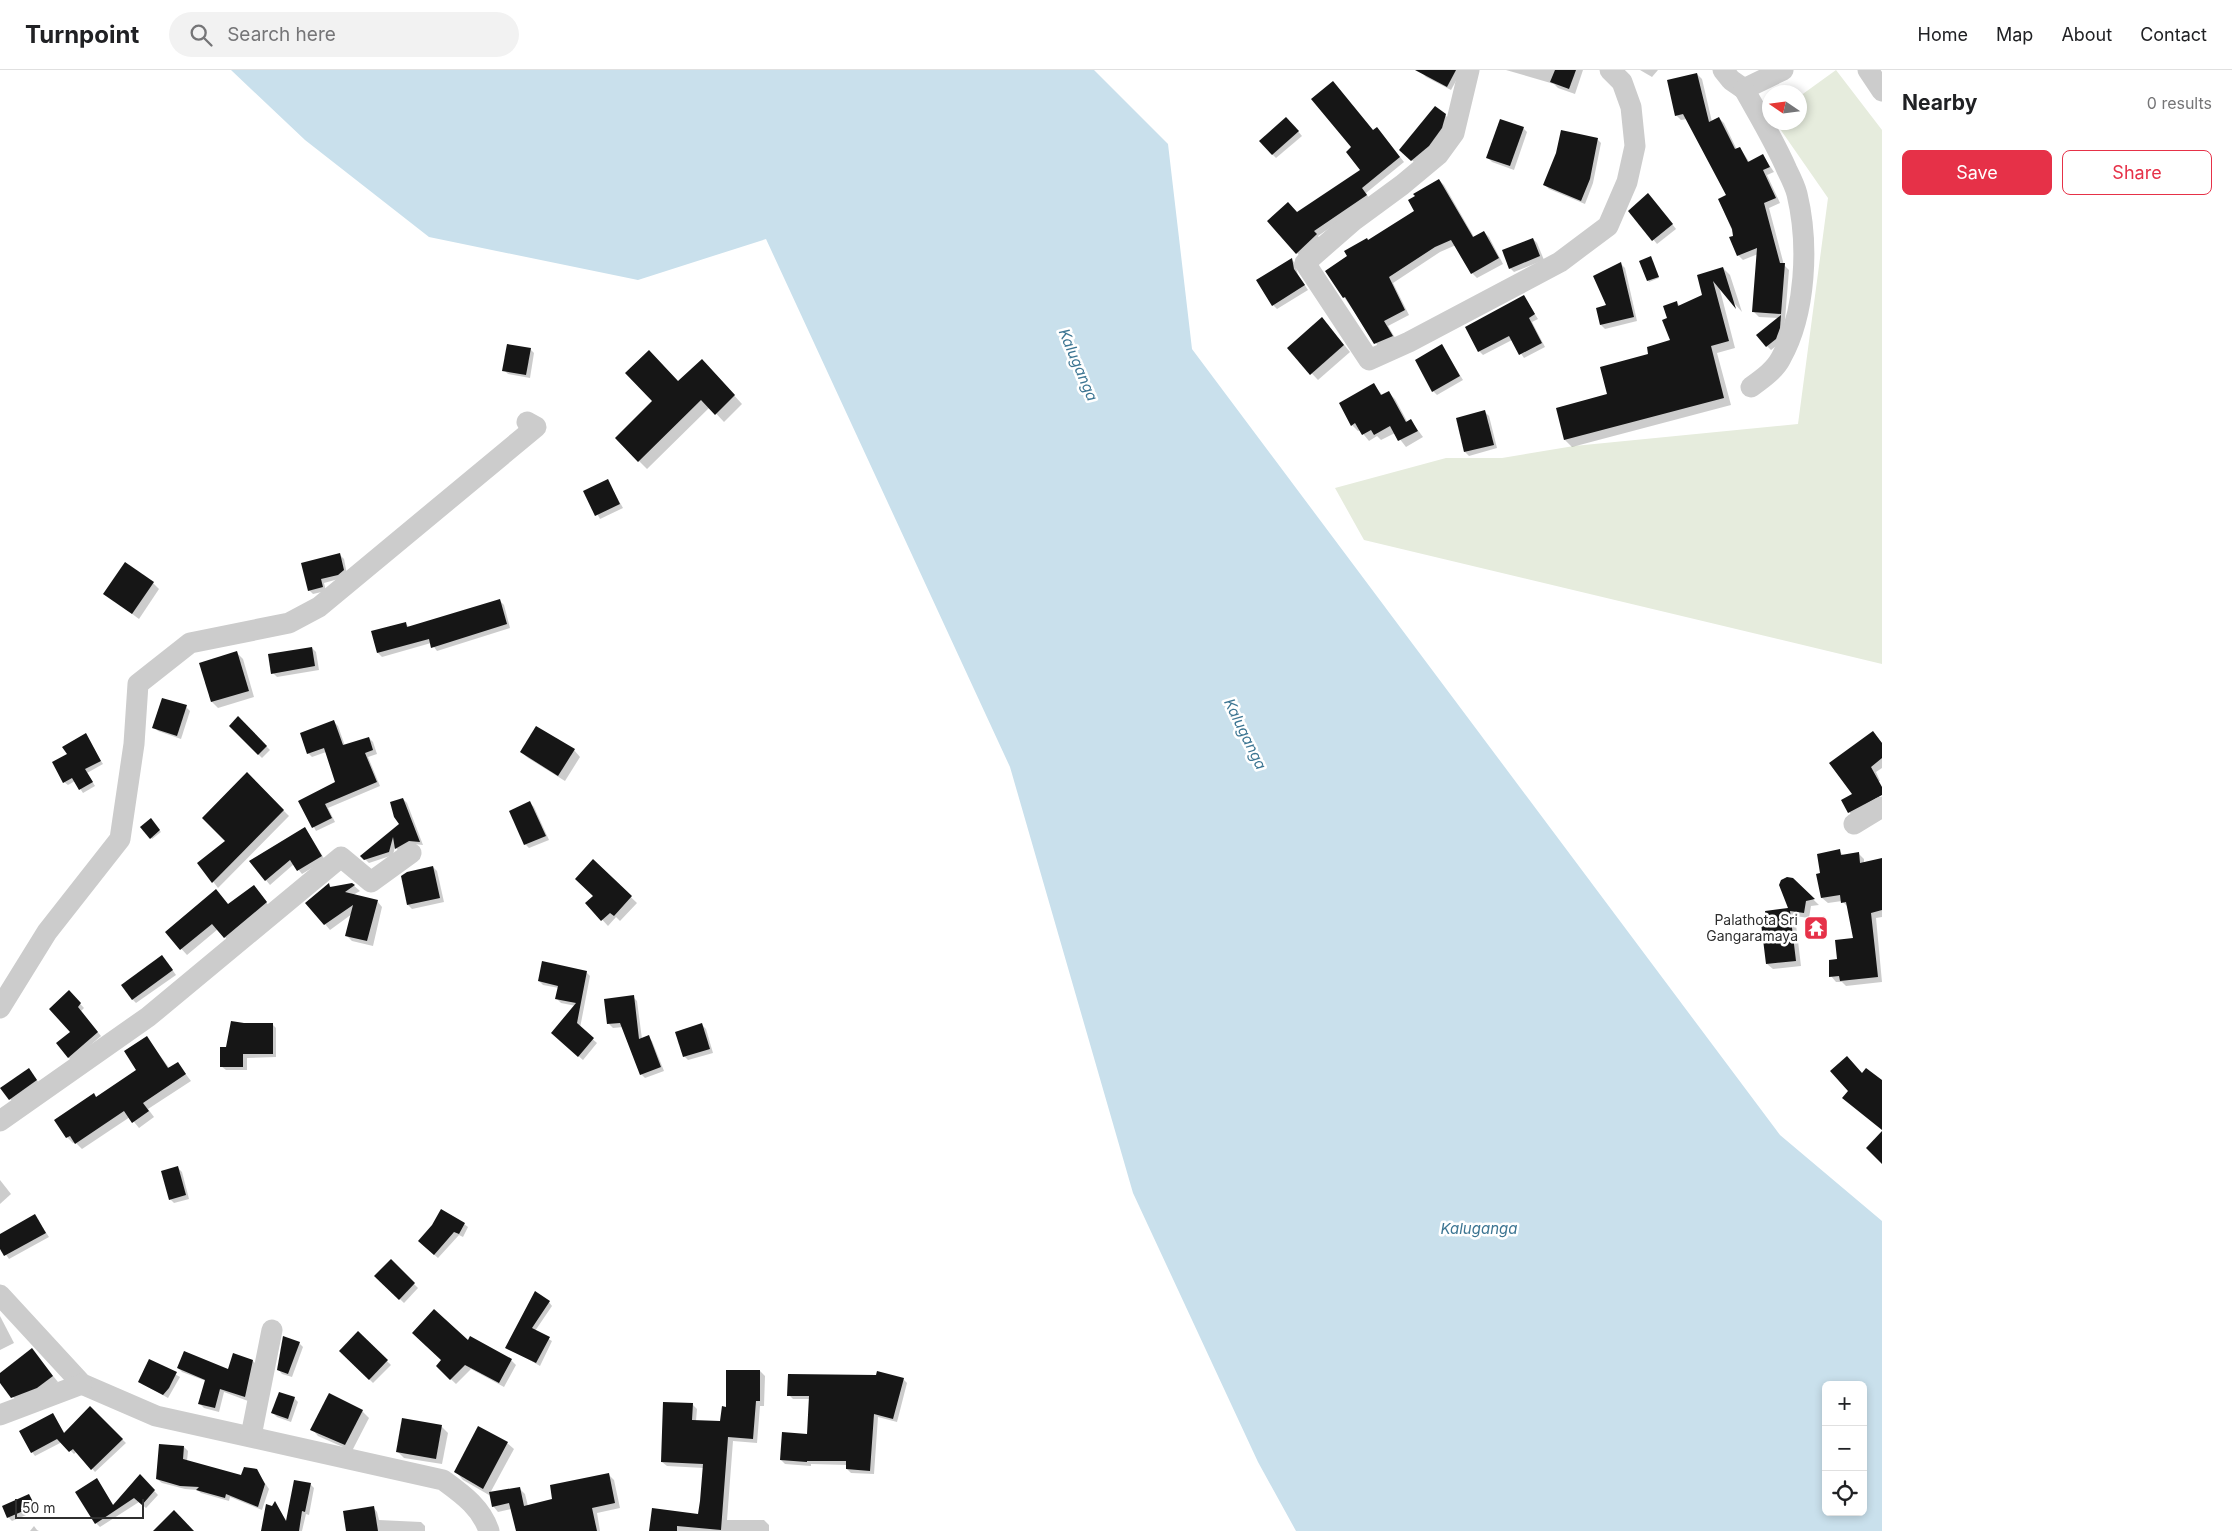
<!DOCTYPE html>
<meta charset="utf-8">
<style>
body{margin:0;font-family:Inter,sans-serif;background:#f2f2f2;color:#202124}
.controls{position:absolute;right:15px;bottom:15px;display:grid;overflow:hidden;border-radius:8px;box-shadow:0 2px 8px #0003}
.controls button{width:45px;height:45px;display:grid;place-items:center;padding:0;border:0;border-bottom:1px solid #e0e0e0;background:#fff;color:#202124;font:25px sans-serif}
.compass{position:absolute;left:1762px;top:15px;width:45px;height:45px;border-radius:50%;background:#fff;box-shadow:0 2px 8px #0003;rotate:283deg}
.scale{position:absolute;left:15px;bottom:12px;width:129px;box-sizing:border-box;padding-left:5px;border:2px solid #2f2f2f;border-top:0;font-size:14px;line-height:18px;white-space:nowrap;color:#2f2f2f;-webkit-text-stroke:4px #fff;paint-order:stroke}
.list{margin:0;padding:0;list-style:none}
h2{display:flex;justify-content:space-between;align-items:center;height:65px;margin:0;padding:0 20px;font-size:21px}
h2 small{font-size:16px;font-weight:400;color:#757577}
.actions{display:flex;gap:10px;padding:15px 20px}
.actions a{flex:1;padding:11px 0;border:1px solid #e63148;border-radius:8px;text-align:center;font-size:18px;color:#e63148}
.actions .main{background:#e63148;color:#fff}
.icon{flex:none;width:28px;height:28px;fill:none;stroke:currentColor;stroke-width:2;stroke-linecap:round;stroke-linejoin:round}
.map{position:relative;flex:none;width:1882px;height:1461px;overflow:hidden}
header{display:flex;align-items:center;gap:30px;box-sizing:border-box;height:70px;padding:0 25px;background:#fff;border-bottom:1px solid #e0e0e0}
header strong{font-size:24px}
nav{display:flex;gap:28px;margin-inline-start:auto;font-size:18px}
.search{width:350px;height:45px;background:#f2f2f2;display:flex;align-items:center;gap:12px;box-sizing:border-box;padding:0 18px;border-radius:28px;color:#757577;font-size:19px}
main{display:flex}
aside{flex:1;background:#fff}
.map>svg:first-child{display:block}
.green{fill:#e6ecdd}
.water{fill:#c9e0ec;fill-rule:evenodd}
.shadow{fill:#0003}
.building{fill:#161616}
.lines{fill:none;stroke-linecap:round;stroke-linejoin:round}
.minor{stroke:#ccc;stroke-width:21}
.labels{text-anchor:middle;stroke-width:5;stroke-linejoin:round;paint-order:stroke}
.poi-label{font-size:14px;fill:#2f2f2f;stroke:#fff;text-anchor:end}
.water-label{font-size:15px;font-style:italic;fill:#3c7592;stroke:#fff}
</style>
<header>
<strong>Turnpoint</strong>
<div class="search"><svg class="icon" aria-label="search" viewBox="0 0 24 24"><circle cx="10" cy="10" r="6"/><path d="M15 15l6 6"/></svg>Search here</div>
<nav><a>Home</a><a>Map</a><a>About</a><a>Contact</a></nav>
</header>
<main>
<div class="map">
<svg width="1882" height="1461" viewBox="0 0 1882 1461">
<rect width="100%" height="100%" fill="#fff"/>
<polygon class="green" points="1836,0 1882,60 1882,594 1364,470 1335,418 1446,388 1502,388 1574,376 1798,354 1828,128 1776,53 1800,52 1800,26"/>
<path class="water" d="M231,0h863l74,74 24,205 588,786 102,86v310h-586l-38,-69 -125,-269 -123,-426 -244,-528 -128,41 -209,-43 -124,-97zM1826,1315h37v127h-37z"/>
<g class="shadow">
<polygon points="1423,0 1462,0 1451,20 1426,7 1422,3"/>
<polygon points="1506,0 1583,0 1575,24 1558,18 1554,14"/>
<polygon points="1640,0 1658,0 1652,7"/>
<polygon points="1697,4 1702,9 1712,52 1719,48 1724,53 1737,80 1740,78 1750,93 1763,86 1774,102 1767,105 1780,133 1769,138 1784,195 1789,200 1784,262 1780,273 1771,280 1767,276 1779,248 1759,247 1754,242 1758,184 1743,190 1738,185 1735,167 1719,130 1728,126 1687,49 1681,50 1676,45"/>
<polygon points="1445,45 1449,49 1446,62 1416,94 1401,80"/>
<polygon points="1290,52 1302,66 1276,88 1272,84"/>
<polygon points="1523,58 1527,62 1514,100 1492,92 1488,88"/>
<polygon points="1373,61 1381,63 1404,92 1366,123 1370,130 1318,166 1321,170 1301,187 1297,183 1298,144 1362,100"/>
<polygon points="1597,69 1601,73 1593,113 1585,134 1549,119 1545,115"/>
<polygon points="1439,110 1444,115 1474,167 1484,162 1489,167 1503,194 1477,208 1472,203 1456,175 1440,182 1393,213 1409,245 1388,256 1397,271 1380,279 1344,227 1369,172 1416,141"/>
<polygon points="1652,128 1676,159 1657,174 1630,141"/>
<polygon points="1533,169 1537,173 1544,190 1514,202 1510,198"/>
<polygon points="1651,188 1659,208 1649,212 1648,210"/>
<polygon points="1291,189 1295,193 1298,205 1308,220 1277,239 1273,235"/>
<polygon points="1621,194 1625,198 1637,251 1605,259 1601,255"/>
<polygon points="1723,198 1730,205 1742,242 1719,216 1735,278 1717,283 1731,335 1572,377 1565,370 1557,338 1609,325 1650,285 1672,271 1669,249 1676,232 1680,236 1704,225 1698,206"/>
<polygon points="1524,227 1538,249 1532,252 1545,277 1524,288 1512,270 1483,285 1479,281"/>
<polygon points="1322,248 1350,282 1318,310 1288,278"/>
<polygon points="1442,276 1463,310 1437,325 1433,321"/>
<polygon points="530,279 534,283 530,308 508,304 504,300"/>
<polygon points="710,299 742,334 724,352 710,337 647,399 616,368 678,313"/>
<polygon points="1374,315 1383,326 1389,323 1395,329 1408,353 1411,351 1423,367 1406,377 1395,363 1381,370 1377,366 1369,371 1360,360 1358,361 1352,355"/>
<polygon points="1485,342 1489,346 1497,378 1469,386 1465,382"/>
<polygon points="607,410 623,438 600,449 585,422"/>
<polygon points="340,485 344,489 347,504 342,508 324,513 326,521 313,524 309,520"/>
<polygon points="153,513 159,519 139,549 105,524"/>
<polygon points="500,531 504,535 510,558 437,581 431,573 382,587 378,583 373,562 405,553 409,557"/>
<polygon points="312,578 316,582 319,600 277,607 273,603"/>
<polygon points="237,583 243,589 254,627 218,638 212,632 201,594"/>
<polygon points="186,637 190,641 181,669 158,661 154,657"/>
<polygon points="238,648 270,680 262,688 230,656"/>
<polygon points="334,652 338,656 345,676 369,668 373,672 377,684 368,687 380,716 328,738 335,752 316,761 300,731 337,713 326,682 312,687 308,683"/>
<polygon points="1873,662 1882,673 1882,698 1876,702 1880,711 1876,712 1880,732 1854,748 1849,742"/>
<polygon points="85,665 103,694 87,703 95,716 83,723 75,711 68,715 64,712 68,685"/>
<polygon points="574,680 580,687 565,711 528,688 521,682"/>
<polygon points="247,704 289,746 218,818 199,793 227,772"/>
<polygon points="403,729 407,733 423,775 414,774 400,782 395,777 393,785 369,793 362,786 401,754"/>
<polygon points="530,733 534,737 549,770 529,778 525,774"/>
<polygon points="151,750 161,762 152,769 142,757"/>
<polygon points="305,758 325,790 302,804 294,794 270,815 250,791"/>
<polygon points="1839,781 1844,786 1858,783 1864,789 1864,793 1882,789 1882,847 1876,848 1882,912 1846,916 1842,912 1836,912 1831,906 1839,891 1854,870 1849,838 1842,831 1828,833 1822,828 1822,804"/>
<polygon points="593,791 637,833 620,851 616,847 608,856 587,833 594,827"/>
<polygon points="433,797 437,801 444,832 412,839 408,835"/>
<polygon points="1792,809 1819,835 1811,836 1809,848 1795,846 1801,896 1773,899 1767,894 1790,839"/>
<polygon points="352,814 360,821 353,825 377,831 382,837 373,876 352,871 347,866 352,844 330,860 325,854 329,815 332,818"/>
<polygon points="260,823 271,839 230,873 218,859 187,885 166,862"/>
<polygon points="166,891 176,905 136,933 132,929"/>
<polygon points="586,902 590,906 580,958 597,973 583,990 557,967 576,936 561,933 557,929 559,918 543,915 539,911"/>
<polygon points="69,922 84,938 81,941 101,966 72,991 68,987 71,962"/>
<polygon points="633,927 637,931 642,969 648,967 652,971 664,1001 645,1008 641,1004 623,957 613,958 609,954"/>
<polygon points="244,954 272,954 276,958 276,987 247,988 247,1000 226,1000 221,996 228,979"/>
<polygon points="702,955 706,959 713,983 688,990 684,986"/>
<polygon points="147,968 170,999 178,994 191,1011 148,1039 154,1047 139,1058 130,1047 82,1079 75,1072 73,1073 67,1067 97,1028 138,1001"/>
<polygon points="32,1004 40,1014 14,1033 10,1029"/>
<polygon points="178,1098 182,1102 189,1129 174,1133 170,1129"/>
<polygon points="0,1110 11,1124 0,1134"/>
<polygon points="35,1146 49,1167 9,1189 0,1176 0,1166"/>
<polygon points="464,1154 468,1157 463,1167 459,1165 438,1188 423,1175"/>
<polygon points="391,1191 418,1218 404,1233 376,1206"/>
<polygon points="549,1232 552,1236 535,1261 552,1271 540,1296 507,1277"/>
<polygon points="0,1246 14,1273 0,1280"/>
<polygon points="358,1263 391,1295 373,1313 341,1281"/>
<polygon points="468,1272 511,1290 516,1295 504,1317 471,1299 456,1314 437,1296"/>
<polygon points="299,1273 303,1277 292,1307 282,1304 278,1299"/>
<polygon points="32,1280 58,1312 18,1333 0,1311 0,1304"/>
<polygon points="150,1290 180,1307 168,1328 139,1312"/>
<polygon points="253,1291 257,1295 248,1331 224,1322 219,1342 204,1338 200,1334 206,1311 182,1302 178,1298 229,1301"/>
<polygon points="760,1301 765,1306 764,1336 760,1336 757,1373 733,1371 727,1450 764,1450 769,1455 769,1461 650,1461 700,1446 704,1398 667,1396 662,1392 692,1334 697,1339 696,1351 722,1353 727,1338"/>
<polygon points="903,1309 907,1313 897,1352 878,1347 874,1404 851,1403 847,1399 847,1395 811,1394 811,1396 785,1394 781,1390 808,1365 810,1329 793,1329 789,1325"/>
<polygon points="329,1325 362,1341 369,1348 352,1381 318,1366 312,1359"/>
<polygon points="294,1328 298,1332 291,1352 277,1347 273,1343"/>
<polygon points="90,1338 126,1373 95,1402 77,1381 74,1384 62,1372 35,1386 32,1382 52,1344 65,1364"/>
<polygon points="441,1356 448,1363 442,1394 404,1388 397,1381"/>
<polygon points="507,1373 514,1379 489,1425 463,1410 457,1403"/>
<polygon points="184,1377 188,1381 187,1391 242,1406 256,1400 269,1419 262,1440 230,1427 229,1431 201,1423 197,1420 185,1419 162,1413 157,1409"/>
<polygon points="609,1405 614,1410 620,1438 597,1443 600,1461 517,1461 511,1439 498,1442 493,1436 519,1418 525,1424 528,1436 554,1430"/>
<polygon points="140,1406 158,1425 146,1438 139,1432 100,1457 96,1453 97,1410 114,1436"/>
<polygon points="310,1414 314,1418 309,1445 306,1444 302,1461 262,1461 275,1433 287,1452"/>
<polygon points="29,1425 38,1440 12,1451 8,1447"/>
<polygon points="373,1437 377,1442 379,1450 421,1452 425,1456 425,1461 347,1461"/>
<polygon points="34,1456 37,1460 39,1461 30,1461"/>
</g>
<g class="building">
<polygon points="1415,0 1456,0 1447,17"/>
<polygon points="1555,0 1576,0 1569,19 1550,12"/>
<polygon points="1697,3 1709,52 1719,47 1735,79 1740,77 1748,92 1763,84 1770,97 1763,100 1776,128 1764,133 1780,193 1785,193 1781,244 1752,242 1757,178 1737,186 1729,167 1733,166 1732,159 1718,129 1726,125 1683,44 1675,46 1667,10"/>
<polygon points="1333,11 1373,60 1377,57 1400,87 1362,118 1367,125 1314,161 1317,164 1296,184 1267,151 1288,132 1297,142 1360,100 1346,82 1351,77 1311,29"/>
<polygon points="1435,36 1446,44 1442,58 1429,76 1411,91 1399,80"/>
<polygon points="1286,47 1299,61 1272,85 1259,71"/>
<polygon points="1500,49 1524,57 1510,96 1486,88"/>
<polygon points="1561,60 1598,68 1590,109 1581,131 1543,115 1556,83"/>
<polygon points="1439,109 1473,167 1484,161 1499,188 1471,204 1451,170 1435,177 1389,207 1405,240 1384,251 1393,266 1374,274 1345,227 1343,228 1325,201 1347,186 1344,181 1367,168 1368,170 1414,141 1408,130 1415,126 1413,124"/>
<polygon points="1648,123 1673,154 1652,171 1628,141"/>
<polygon points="1533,168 1540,186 1509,199 1502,180"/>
<polygon points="1651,186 1659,207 1647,211 1639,191"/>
<polygon points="1292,188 1294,199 1305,215 1272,236 1256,210"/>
<polygon points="1621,192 1634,247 1600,255 1596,238 1606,235 1593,206"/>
<polygon points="1723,197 1736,239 1713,211 1729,271 1711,276 1724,328 1564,370 1556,338 1607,324 1600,297 1648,284 1647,277 1670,270 1662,250 1667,248 1663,236 1677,231 1678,236 1702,225 1697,205"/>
<polygon points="1524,225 1535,244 1529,248 1542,273 1519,285 1509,266 1478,282 1465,257"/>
<polygon points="1781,245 1780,258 1776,269 1766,277 1756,265"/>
<polygon points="1322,247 1344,275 1310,305 1287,278"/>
<polygon points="507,274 531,278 526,305 502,301"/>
<polygon points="1442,274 1460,306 1432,322 1415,290"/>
<polygon points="649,280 678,311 702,289 735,325 715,345 701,330 638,392 615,368 652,331 625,303"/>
<polygon points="1374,313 1381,325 1389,321 1406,352 1411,349 1418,361 1398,371 1390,356 1374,365 1371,360 1362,365 1355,353 1351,356 1339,333"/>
<polygon points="1485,340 1494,375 1464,382 1456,348"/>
<polygon points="608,409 620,434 595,446 583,421"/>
<polygon points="340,483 344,500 338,505 321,509 323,517 308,521 301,493"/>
<polygon points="125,492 154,512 132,544 103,524"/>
<polygon points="500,529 507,554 431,578 429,569 377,583 371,561 406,552 407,557"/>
<polygon points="312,577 315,596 271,604 268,584"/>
<polygon points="237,581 249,621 211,632 199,593"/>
<polygon points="162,628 187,635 177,666 152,658"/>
<polygon points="238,646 267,676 258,685 229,656"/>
<polygon points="334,650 343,675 369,667 373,680 365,683 377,712 325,734 332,748 312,758 298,731 335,712 324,678 307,684 300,663"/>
<polygon points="536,656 575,679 558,706 520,682"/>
<polygon points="1873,661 1882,673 1882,688 1871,697 1882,717 1882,725 1848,743 1841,730 1852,724 1829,693"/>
<polygon points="86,663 101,691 85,699 93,712 79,720 72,708 63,713 52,692 67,684 62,677"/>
<polygon points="247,702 284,740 212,813 197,793 225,771 202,748"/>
<polygon points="403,728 420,772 409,771 395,779 393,767 389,782 364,790 360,786 399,754 394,747 390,732"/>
<polygon points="530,731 546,766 524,775 509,741"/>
<polygon points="151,748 160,760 150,769 140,757"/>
<polygon points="305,757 322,786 297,801 290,790 265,811 249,791"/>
<polygon points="1840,779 1841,785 1859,782 1860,793 1882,788 1882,840 1871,843 1878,907 1840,911 1839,906 1829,907 1829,890 1837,889 1835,870 1853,868 1846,832 1841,833 1840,825 1821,828 1816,804 1820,803 1817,784"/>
<polygon points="593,789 632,826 614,846 610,843 601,851 585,833 593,826 575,809"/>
<polygon points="433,796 440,828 407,835 401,806 407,802"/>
<polygon points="1787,807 1793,808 1815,829 1806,831 1804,843 1790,841 1796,891 1766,894 1761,853 1767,853 1765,841 1788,838 1779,815 1781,810"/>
<polygon points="329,813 330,817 352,813 355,815 345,822 378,830 367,871 345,866 353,835 324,855 305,833"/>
<polygon points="254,815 267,832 224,868 212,854 180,880 165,862 216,819 228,834"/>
<polygon points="162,885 173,900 132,930 121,915"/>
<polygon points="542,891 587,901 577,953 594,968 578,987 551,963 576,933 555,929 558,916 538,911"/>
<polygon points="69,920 81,933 78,937 98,962 68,988 56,973 70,962 49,939"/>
<polygon points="634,925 639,969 649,965 661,997 640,1005 620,953 607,954 604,929"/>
<polygon points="231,951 244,953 273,953 273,984 243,984 243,997 220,997 220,977 226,977"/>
<polygon points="702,953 710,979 683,987 675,962"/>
<polygon points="147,966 168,998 178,992 186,1004 143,1033 149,1041 132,1053 124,1041 75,1074 70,1066 66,1068 54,1050 94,1023 96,1027 136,1000 124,981"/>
<polygon points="1847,986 1862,1003 1866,998 1882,1010 1882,1060 1842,1028 1848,1021 1830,1001"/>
<polygon points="29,998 37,1010 9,1030 0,1018"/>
<polygon points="1882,1061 1882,1094 1866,1078"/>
<polygon points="178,1096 186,1125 169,1130 161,1101"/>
<polygon points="441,1139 465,1153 459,1164 454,1162 434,1185 418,1171 432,1155"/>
<polygon points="35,1144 46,1163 4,1186 0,1179 0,1164"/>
<polygon points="391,1189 415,1213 399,1230 374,1206"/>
<polygon points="535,1221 550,1231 532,1258 550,1267 536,1293 505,1278"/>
<polygon points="434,1239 468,1270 470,1266 512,1289 499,1313 465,1295 450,1310 436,1296 441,1290 412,1263"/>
<polygon points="358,1261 388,1290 369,1310 339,1281"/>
<polygon points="283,1266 300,1272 288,1304 277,1300"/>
<polygon points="32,1278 53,1306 37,1318 11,1328 0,1313 0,1303"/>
<polygon points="184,1281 228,1299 233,1283 253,1290 245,1327 220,1319 215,1338 198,1334 205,1310 177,1298"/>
<polygon points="149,1289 177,1302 169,1318 163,1325 138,1312"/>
<polygon points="726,1300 760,1300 760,1331 756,1331 753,1369 728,1367 721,1460 677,1456 677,1461 649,1461 652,1438 698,1444 700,1431 703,1394 661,1392 663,1332 693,1333 692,1350 720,1351 722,1336 726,1337"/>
<polygon points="877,1301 904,1308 893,1349 874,1344 870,1401 846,1399 846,1391 807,1391 807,1392 780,1390 782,1362 807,1364 809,1326 787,1326 788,1304 876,1305"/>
<polygon points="279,1322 295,1327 288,1349 271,1343"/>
<polygon points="329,1323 363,1340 345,1375 310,1360"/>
<polygon points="90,1336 123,1369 91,1400 73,1379 69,1382 57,1369 31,1383 19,1361 53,1343 64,1363"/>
<polygon points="402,1348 442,1355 436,1389 396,1382"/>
<polygon points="478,1356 508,1372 483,1419 454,1402"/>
<polygon points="159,1374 184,1376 183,1389 241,1405 244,1397 257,1399 265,1414 258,1437 226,1424 225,1428 196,1420 199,1417 180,1416 156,1409"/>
<polygon points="609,1403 615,1433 592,1438 597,1461 516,1461 509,1433 492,1437 489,1422 520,1417 524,1436 552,1429 550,1415"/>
<polygon points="140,1404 155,1420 142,1435 134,1428 95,1454 75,1422 97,1408 113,1435"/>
<polygon points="294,1410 311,1413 305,1442 302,1441 299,1461 261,1461 266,1434 272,1436 275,1431 286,1451"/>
<polygon points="29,1424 35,1436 7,1448 2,1436"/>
<polygon points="374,1436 378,1461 346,1461 343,1441"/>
<polygon points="174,1440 194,1461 153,1461"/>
</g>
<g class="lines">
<g class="minor">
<polyline points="1469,0 1454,63 1438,85 1402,115 1353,151 1305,193 1369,290 1409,272 1560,192 1608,156 1627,112 1635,76 1631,37 1622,12 1610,0"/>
<polyline points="1723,0 1731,10 1744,19 1783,0"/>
<polyline points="1868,0 1882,21"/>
<path d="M1744,19c15,27 31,53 43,81 4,8 8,16 10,24 12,50 9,119 -16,164 -6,12 -19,21 -30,29"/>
<polyline points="1854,754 1882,737"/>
<polyline points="0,938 47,862 120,769 134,674 138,614 190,573 289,553 319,537 536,357 527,352"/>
<polyline points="0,1051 148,947 341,787 371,812 411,783"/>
<path d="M0,1225l82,89 74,32 287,64c19,14 38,27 46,51"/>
<polyline points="0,1345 82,1314"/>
<polyline points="251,1366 272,1260"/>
</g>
</g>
<defs>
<symbol id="temple-square" viewBox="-11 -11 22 22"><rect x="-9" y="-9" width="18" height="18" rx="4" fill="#e63148" stroke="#fff"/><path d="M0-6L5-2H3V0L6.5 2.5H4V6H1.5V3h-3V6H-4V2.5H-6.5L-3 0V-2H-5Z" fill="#fff"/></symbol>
</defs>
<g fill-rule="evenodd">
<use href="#temple-square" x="1802" y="844" width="28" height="28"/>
</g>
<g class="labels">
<g class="poi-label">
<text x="1798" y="855">Palathota Sri<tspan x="1798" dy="16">Gangaramaya</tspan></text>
</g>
<g class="water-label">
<text transform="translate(1078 295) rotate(67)" y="5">Kaluganga</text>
<text transform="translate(1245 664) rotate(64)" y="5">Kaluganga</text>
<text x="1479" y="1164">Kaluganga</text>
</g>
</g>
</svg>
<div class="controls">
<button>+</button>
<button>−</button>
<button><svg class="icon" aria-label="locate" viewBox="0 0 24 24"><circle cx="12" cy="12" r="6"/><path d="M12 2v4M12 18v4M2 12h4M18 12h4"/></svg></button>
</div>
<svg class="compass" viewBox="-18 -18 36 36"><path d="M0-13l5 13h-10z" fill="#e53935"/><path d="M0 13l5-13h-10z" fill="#757577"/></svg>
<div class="scale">50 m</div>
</div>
<aside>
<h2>Nearby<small>0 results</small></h2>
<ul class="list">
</ul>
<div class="actions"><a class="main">Save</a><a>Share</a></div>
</aside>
</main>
